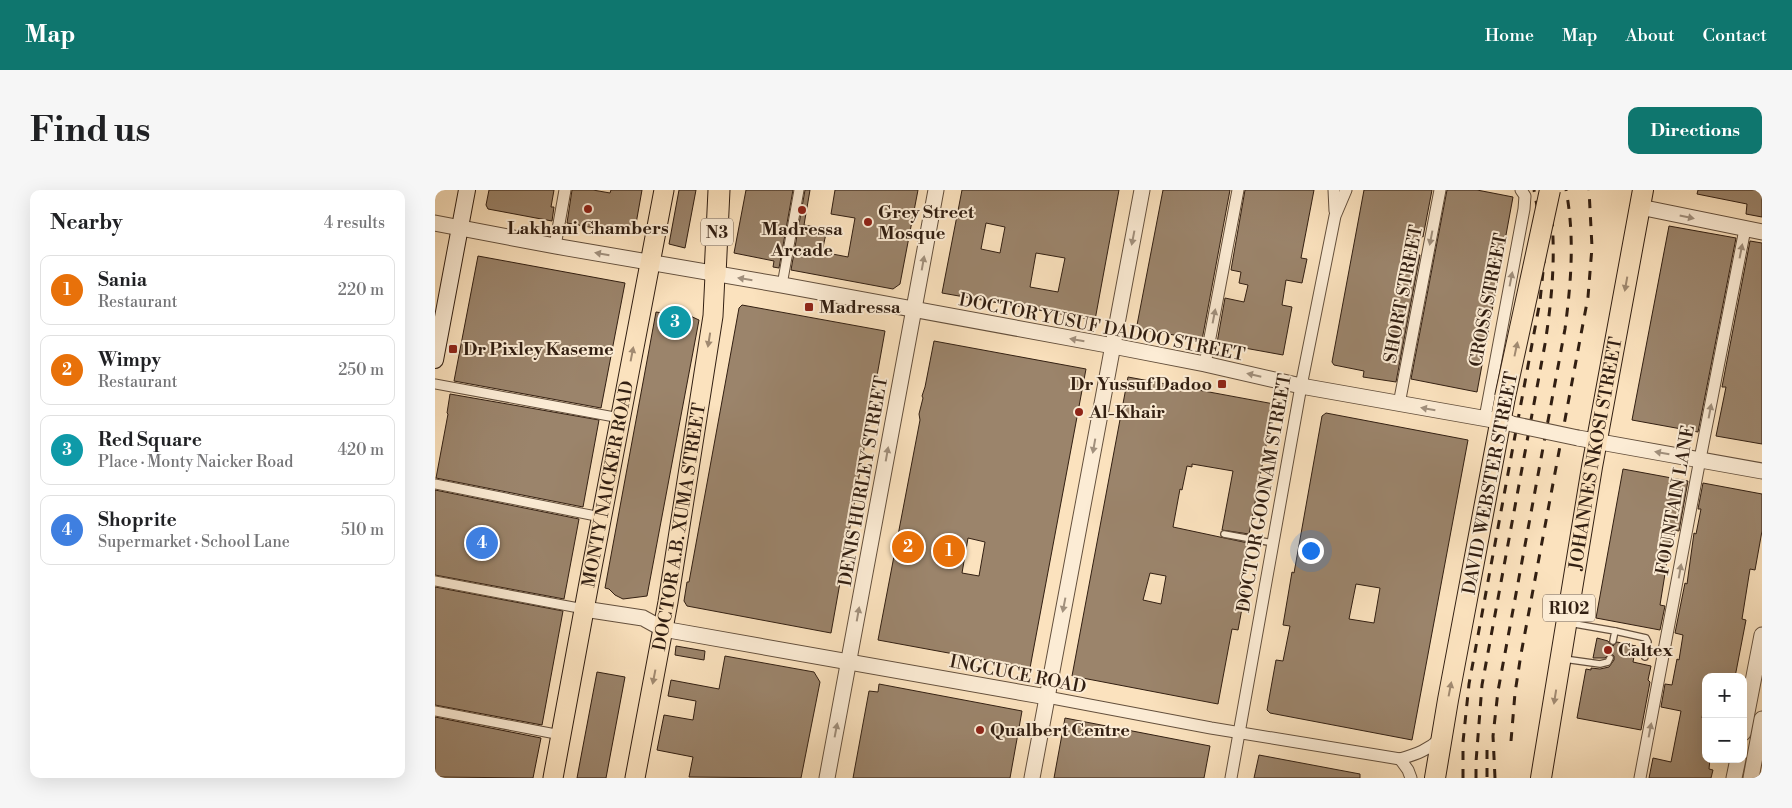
<!DOCTYPE html>
<meta charset="utf-8">
<style>
body{margin:0;font-family:"Libre Bodoni",serif;background:#f6f6f6;color:#202124}
.controls{position:absolute;right:15px;bottom:15px;display:grid;overflow:hidden;border-radius:10px;box-shadow:0 5px 20px #0002}
.controls button{width:45px;height:45px;display:grid;place-items:center;padding:0;border:0;border-bottom:1px solid #e0e0e0;background:#fff;color:#202124;font:25px sans-serif}
.you{position:absolute;left:875px;top:360px;width:18px;height:18px;margin:-12px;border:4px solid #fff;border-radius:50%;background:#1a73e8;box-shadow:0 0 0 8px #1a73e833}
.badge{display:grid;place-items:center;width:32px;height:32px;border-radius:50%;background:#0f766e;color:#fff;font-size:16px;font-weight:700}
.pin{position:absolute;translate:-50% -50%;border:2px solid #fff;box-shadow:0 1px 5px #0006}
.list{margin:0;padding:0;list-style:none}
h2{display:flex;justify-content:space-between;align-items:center;height:65px;margin:0;padding:0 20px;font-size:21px}
h2 small{font-size:16px;font-weight:400;color:#757577}
.list li{display:grid;grid-template-columns:32px 1fr auto;gap:15px;align-items:center;box-sizing:border-box;height:70px;margin:0 10px 10px;padding:0 10px;border:1px solid #e0e0e0;border-radius:10px}
.list b{display:block;font-size:19px;white-space:nowrap}
.list p{margin:0;font-size:16px;white-space:nowrap;color:#757577}
.list em{font-size:16px;font-style:normal;color:#757577}
.map{position:relative;flex:none;width:1327px;height:588px;overflow:hidden;border-radius:10px}
header{display:flex;align-items:center;gap:30px;box-sizing:border-box;height:70px;padding:0 25px;background:#0f766e;color:#fff}
header strong{font-size:24px}
nav{display:flex;gap:28px;margin-inline-start:auto;font-size:18px}
.intro{display:flex;align-items:center;justify-content:space-between;box-sizing:border-box;height:120px;padding:0 30px}
h1{margin:0;font-size:35px}
.button{padding:12px 22px;border-radius:10px;background:#0f766e;color:#fff;font-size:18px;font-weight:700}
main{display:flex;gap:30px;padding:0 30px}
aside{flex:1;background:#fff;border-radius:10px;box-shadow:0 5px 20px #0002}
.map>svg:first-child{display:block}
.building{fill:#9b846b;stroke:#321f12;fill-rule:evenodd}
.lines{fill:none;stroke-linecap:round;stroke-linejoin:round}
.service-casing{stroke:#64503d;stroke-width:8}
.pedestrian-casing{stroke:#64503d;stroke-width:11}
.minor-casing{stroke:#64503d;stroke-width:13}
.tertiary-casing{stroke:#64503d;stroke-width:17}
.secondary-casing{stroke:#321f12;stroke-width:18}
.primary-casing{stroke:#321f12;stroke-width:21}
.trunk-casing{stroke:#321f12;stroke-width:22}
.motorway-casing{stroke:#321f12;stroke-width:23}
.service{stroke:#fcecd5;stroke-width:5.5}
.pedestrian{stroke:#fcecd5;stroke-width:9}
.minor{stroke:#fcecd5;stroke-width:11}
.tertiary{stroke:#fcecd5;stroke-width:15}
.secondary{stroke:#fcecd5;stroke-width:16}
.primary{stroke:#fbe2be;stroke-width:19}
.trunk{stroke:#fbe2be;stroke-width:20}
.motorway{stroke:#fbe2be;stroke-width:21}
.rail{stroke:#321f12;stroke-width:3;stroke-dasharray:9 9;stroke-linecap:butt}
.tertiary-bridge-casing{stroke:#64503d;stroke-width:17;stroke-linecap:butt}
.trunk-bridge-casing{stroke:#321f12;stroke-width:22;stroke-linecap:butt}
.tertiary-bridge{stroke:#fcecd5;stroke-width:15}
.trunk-bridge{stroke:#fbe2be;stroke-width:20}
.oneway{fill:#a1907d}
.oneway2{fill:#a18a71}
.poi-dot{fill:#8f2418;stroke:#fcecd5;stroke-width:2}
.labels{text-anchor:middle;stroke-width:4;stroke-linejoin:round;paint-order:stroke}
.shield{fill:#fcecd5;stroke:#6f5c4c;stroke-width:1}
.shield-label{font-size:16px;font-weight:bold;fill:#321f12}
.poi-label{font-size:18px;font-weight:bold;fill:#321f12;stroke:#fcecd5;text-anchor:start}
.street-label{font-size:18px;fill:#321f12;stroke:#fcecd5}
</style>
<header>
<strong>Map</strong>
<nav><a>Home</a><a>Map</a><a>About</a><a>Contact</a></nav>
</header>
<div class="intro"><h1>Find us</h1><a class="button">Directions</a></div>
<main>
<aside>
<h2>Nearby<small>4 results</small></h2>
<ul class="list">
<li><span class="badge" style="background:#e8710a">1</span><div><b>Sania</b><p>Restaurant</p></div><em>220 m</em></li>
<li><span class="badge" style="background:#e8710a">2</span><div><b>Wimpy</b><p>Restaurant</p></div><em>250 m</em></li>
<li><span class="badge" style="background:#0f9aa8">3</span><div><b>Red Square</b><p>Place · Monty Naicker Road</p></div><em>420 m</em></li>
<li><span class="badge" style="background:#3f7fe0">4</span><div><b>Shoprite</b><p>Supermarket · School Lane</p></div><em>510 m</em></li>
</ul>
</aside>
<div class="map">
<svg width="1327" height="588" viewBox="0 0 1327 588">
<rect width="100%" height="100%" fill="#fbe2be"/>
<filter id="stains"><feTurbulence type="fractalNoise" baseFrequency=".004" numOctaves="4"/><feColorMatrix values="0 0 0 0 .2 0 0 0 0 .09 0 0 0 0 .02 0 0 0 .5 -.17"/></filter>
<radialGradient id="worn" r=".72"><stop offset=".6" stop-color="#630" stop-opacity="0"/><stop offset="1" stop-color="#630" stop-opacity=".3"/></radialGradient>
<g class="building">
<polygon points="54,0 119,0 116,17 119,17 117,31 53,19 51,15"/>
<polygon points="137,0 158,0 175,3 176,0 207,0 199,45 132,33"/>
<polygon points="244,0 261,0 250,58 234,54"/>
<polygon points="311,0 358,0 344,78 338,77 339,71 299,63"/>
<polygon points="370,0 375,0 369,35 392,39 387,62 413,67 420,28 396,24 400,0 483,0 465,94 458,99 356,80"/>
<path d="M527,0h157l-24,130 -153,-27zM551,33l19,4 -5,26 -19,-4zM601,63l29,5 -7,34 -28,-5z"/>
<polygon points="728,0 795,0 767,150 705,139 702,135"/>
<polygon points="810,0 879,0 866,68 872,69 867,93 851,90 847,115 857,117 848,165 782,153 790,108 809,112 813,95 804,93 806,82 796,80"/>
<polygon points="929,0 997,0 988,47 986,46 983,65 985,65 961,192 928,187 929,181 899,175 897,172"/>
<polygon points="1012,0 1042,0 1078,7 1042,202 976,189"/>
<polygon points="1263,0 1327,0 1327,27 1311,24 1312,14 1262,4"/>
<polygon points="1234,36 1301,48 1263,242 1197,230"/>
<polygon points="1315,51 1327,53 1327,254 1281,246 1291,197 1287,197"/>
<polygon points="43,66 190,93 166,218 19,191"/>
<polygon points="307,115 450,141 396,443 252,416 249,411 252,392 254,392 304,118"/>
<polygon points="233,120 242,120 264,130 212,406 188,409 180,405 174,399 170,398 221,122 227,123"/>
<path d="M499,151l152,28 -56,299 -152,-28 42,-220 -1,-6 4,-16 -1,-2 3,-9zM533,348l17,4 -6,34 -17,-3z"/>
<path d="M693,187l146,27 -25,130 -27,-4 11,-59 -41,-7v3l-5,-1 -5,24 -2,-1 -7,38 75,16 -9,48 6,1 -7,38 -6,-1 -14,75 -146,-28zM715,383l16,3 -5,28 -18,-4z"/>
<polygon points="15,204 164,230 148,317 1,288 13,224 12,223"/>
<path d="M891,223l142,27 -56,300 -142,-27 -3,-3 9,-50 7,1 7,-35 -7,-1 9,-53 2,1 28,-157zM921,394l24,4 -6,35 -25,-4z"/>
<polygon points="1188,279 1253,291 1244,341 1237,340 1225,415 1230,416 1225,440 1161,428"/>
<polygon points="1268,293 1327,304 1327,341 1320,380 1315,379 1307,429 1311,430 1306,456 1300,487 1271,487 1271,504 1267,528 1271,529 1271,569 1275,569 1274,579 1278,580 1276,588 1214,588 1218,568 1236,572 1246,521 1226,517 1230,494 1237,495 1242,469 1244,470 1248,445 1240,443 1250,393 1252,394 1259,343 1261,344 1266,319 1263,319"/>
<polygon points="0,300 144,329 129,409 0,385"/>
<polygon points="0,397 128,421 107,535 0,515"/>
<polygon points="1162,448 1173,451 1175,454 1178,456 1182,452 1201,456 1198,472 1216,476 1213,490 1215,492 1206,540 1142,528 1151,479 1156,480 1156,478 1165,479 1174,477 1179,470 1179,466 1175,463 1170,468 1158,468"/>
<polygon points="241,456 270,461 269,470 240,465"/>
<polygon points="290,466 379,482 385,492 366,588 254,587 258,567 222,560 229,525 258,530 261,511 233,506 236,490 284,499"/>
<polygon points="162,482 190,487 171,588 142,588"/>
<polygon points="444,494 587,521 575,588 418,588 434,501 443,502"/>
<polygon points="0,527 106,548 98,588 0,587"/>
<polygon points="630,528 775,556 769,588 619,588"/>
<polygon points="824,565 925,584 925,588 819,588"/>
</g>
<g class="lines">
<defs>
<g id="service">
<polyline points="789,344 838,353"/>
<polyline points="1134,433 1180,441 1178,451"/>
<polyline points="1180,441 1211,448 1213,452 1210,467"/>
<polyline points="1129,469 1165,474 1173,472 1175,468"/>
</g>
<g id="pedestrian">
<polyline points="347,95 364,0"/>
<polyline points="0,194 185,228"/>
<polyline points="0,294 166,327"/>
<polyline points="0,391 149,419"/>
<polyline points="0,521 126,545"/>
</g>
<g id="minor">
<polyline points="899,0 900,21"/>
<polyline points="120,56 130,0"/>
<polyline points="770,174 803,0"/>
<polyline points="964,214 1005,0"/>
<polyline points="1050,228 1089,19 1090,6 1086,0"/>
<path d="M612,507l164,31 189,31c17,-5 28,-9 41,-21"/>
<polyline points="965,569 973,580 976,588"/>
<polyline points="796,588 866,196 900,26 911,0"/>
<polyline points="1205,588 1265,269 1310,39"/>
</g>
<g id="tertiary">
<polyline points="1205,17 1327,42"/>
<polyline points="0,33 120,56 347,95 678,156 770,174 866,196 1075,233"/>
<polyline points="1143,248 1327,281"/>
<polyline points="149,419 208,428 228,439 612,507"/>
<polyline points="1308,543 1327,445"/>
<polyline points="392,588 501,0"/>
<polyline points="597,588 707,0"/>
<polyline points="1299,588 1303,569"/>
<polyline points="1316,588 1327,529"/>
</g>
<polyline id="secondary" points="0,170 32,0"/>
<g id="primary">
<path id="s1" d="M118,588l36,-195 75,-393"/>
<path id="s2" d="M200,588l33,-176 45,-286 2,-41"/>
</g>
<g id="trunk">
<polyline points="1000,588 1013,510 1070,207"/>
<path id="s3" d="M1106,588l51,-311 51,-277"/>
</g>
<polyline id="motorway" points="280,85 284,0"/>
</defs>
<use href="#service" class="service-casing"/>
<use href="#pedestrian" class="pedestrian-casing"/>
<use href="#minor" class="minor-casing"/>
<use href="#tertiary" class="tertiary-casing"/>
<use href="#secondary" class="secondary-casing"/>
<use href="#primary" class="primary-casing"/>
<use href="#trunk" class="trunk-casing"/>
<use href="#motorway" class="motorway-casing"/>
<use href="#service" class="service"/>
<use href="#pedestrian" class="pedestrian"/>
<use href="#minor" class="minor"/>
<use href="#tertiary" class="tertiary"/>
<use href="#secondary" class="secondary"/>
<use href="#primary" class="primary"/>
<use href="#trunk" class="trunk"/>
<use href="#motorway" class="motorway"/>
<g class="rail">
<polyline points="1106,0 1111,30"/>
<polyline points="1076,551 1080,503 1086,464 1153,107 1157,57 1154,0"/>
<polyline points="1052,560 1052,588"/>
<polyline points="1028,588 1028,552 1034,494 1105,111 1109,72 1108,48 1099,0"/>
<path d="M1041,588v-16l6,-77 63,-341c7,-45 11,-89 6,-134"/>
<path d="M1060,588l-2,-42 5,-45 67,-362c6,-46 10,-92 1,-139"/>
</g>
<defs>
<polyline id="tertiary-bridge" points="1077,234 1143,248"/>
<polyline id="trunk-bridge" points="1070,207 1115,0"/>
</defs>
<use href="#tertiary-bridge" class="tertiary-bridge-casing"/>
<use href="#trunk-bridge" class="trunk-bridge-casing"/>
<use href="#tertiary-bridge" class="tertiary-bridge"/>
<use href="#trunk-bridge" class="trunk-bridge"/>
</g>
<defs><path id="oneway-solid" d="M-6-.8H1V-3.2L6.5 0L1 3.2V.8H-6Z" transform="scale(1.25)"/></defs>
<g class="oneway">
<use href="#oneway-solid" transform="translate(1252 27) rotate(12)"/>
<use href="#oneway-solid" transform="translate(698 48) rotate(101)"/>
<use href="#oneway-solid" transform="translate(996 48) rotate(101)"/>
<use href="#oneway-solid" transform="translate(1306 61) rotate(-79)"/>
<use href="#oneway-solid" transform="translate(167 64) rotate(-170)"/>
<use href="#oneway-solid" transform="translate(488 73) rotate(-80)"/>
<use href="#oneway-solid" transform="translate(310 89) rotate(-171)"/>
<use href="#oneway-solid" transform="translate(1076 89) rotate(-79)"/>
<use href="#oneway-solid" transform="translate(779 126) rotate(-79)"/>
<use href="#oneway-solid" transform="translate(642 150) rotate(-170)"/>
<use href="#oneway-solid" transform="translate(819 185) rotate(-167)"/>
<use href="#oneway-solid" transform="translate(993 219) rotate(-170)"/>
<use href="#oneway-solid" transform="translate(1275 221) rotate(-79)"/>
<use href="#oneway-solid" transform="translate(659 256) rotate(100)"/>
<use href="#oneway-solid" transform="translate(1227 263) rotate(-170)"/>
<use href="#oneway-solid" transform="translate(452 264) rotate(-80)"/>
<use href="#oneway-solid" transform="translate(1245 381) rotate(-80)"/>
<use href="#oneway-solid" transform="translate(629 415) rotate(101)"/>
<use href="#oneway-solid" transform="translate(423 424) rotate(-80)"/>
<use href="#oneway-solid" transform="translate(401 540) rotate(-79)"/>
<use href="#oneway-solid" transform="translate(1215 540) rotate(-79)"/>
</g>
<g class="oneway2">
<use href="#oneway-solid" transform="translate(1191 94) rotate(100)"/>
<use href="#oneway-solid" transform="translate(274 150) rotate(99)"/>
<use href="#oneway-solid" transform="translate(1081 159) rotate(-78)"/>
<use href="#oneway-solid" transform="translate(197 164) rotate(-79)"/>
<use href="#oneway-solid" transform="translate(219 487) rotate(101)"/>
<use href="#oneway-solid" transform="translate(1015 499) rotate(-79)"/>
<use href="#oneway-solid" transform="translate(1120 507) rotate(99)"/>
</g>
<g class="poi-dot">
<circle cx="153" cy="19" r="5"/>
<circle cx="367" cy="20" r="5"/>
<circle cx="433" cy="32" r="5"/>
<rect x="369" y="112" width="10" height="10" rx="2.5"/>
<rect x="13" y="154" width="10" height="10" rx="2.5"/>
<rect x="782" y="189" width="10" height="10" rx="2.5"/>
<circle cx="644" cy="222" r="5"/>
<circle cx="1173" cy="460" r="5"/>
<circle cx="545" cy="540" r="5"/>
</g>
<g class="labels">
<g class="shield">
<rect x="266" y="28.5" width="32" height="27" rx="4"/>
<rect x="1108" y="404.5" width="52" height="27" rx="4"/>
</g>
<g class="shield-label">
<text x="282" y="48">N3</text>
<text x="1134" y="424">R102</text>
</g>
<g class="poi-label">
<text x="443" y="28">Grey Street<tspan x="443" dy="21">Mosque</tspan></text>
<text x="153" y="44" text-anchor="middle">Lakhani Chambers</text>
<text x="367" y="45" text-anchor="middle">Madressa<tspan x="367" dy="21">Arcade</tspan></text>
<text x="384" y="123">Madressa</text>
<text x="28" y="165">Dr Pixley Kaseme</text>
<text x="777" y="200" text-anchor="end">Dr Yussuf Dadoo</text>
<text x="654" y="228">Al-Khair</text>
<text x="1183" y="466">Caltex</text>
<text x="555" y="546">Qualbert Centre</text>
</g>
<g class="street-label">
<text transform="translate(968 104) rotate(-79)" y="6">SHORT STREET</text>
<text transform="translate(1053 110) rotate(-79)" y="6">CROSS STREET</text>
<text transform="translate(667 137) rotate(11)" y="6">DOCTOR YUSUF DADOO STREET</text>
<text dy="6" stroke="none"><textPath href="#s3" startOffset="329">JOHANNES NKOSI STREET</textPath></text>
<text transform="translate(428 291) rotate(-80)" y="6">DENIS HURLEY STREET</text>
<text transform="translate(1055 293) rotate(-79)" y="6">DAVID WEBSTER STREET</text>
<text dy="6" stroke="none"><textPath href="#s1" startOffset="299">MONTY NAICKER ROAD</textPath></text>
<text transform="translate(829 303) rotate(-80)" y="6">DOCTOR GOONAM STREET</text>
<text transform="translate(1240 310) rotate(-80)" y="6">FOUNTAIN LANE</text>
<text dy="6" stroke="none"><textPath href="#s2" startOffset="255">DOCTOR A.B. XUMA STREET</textPath></text>
<text transform="translate(583 484) rotate(11)" y="6">INGCUCE ROAD</text>
</g>
</g>
<rect width="100%" height="100%" filter="url(#stains)"/>
<rect width="100%" height="100%" fill="url(#worn)"/>
</svg>
<div class="controls">
<button>+</button>
<button>−</button>
</div>
<div class="you"></div>
<div class="pin badge" style="left:514px;top:361px;background:#e8710a">1</div>
<div class="pin badge" style="left:473px;top:357px;background:#e8710a">2</div>
<div class="pin badge" style="left:240px;top:132px;background:#0f9aa8">3</div>
<div class="pin badge" style="left:47px;top:353px;background:#3f7fe0">4</div>
</div>
</main>
